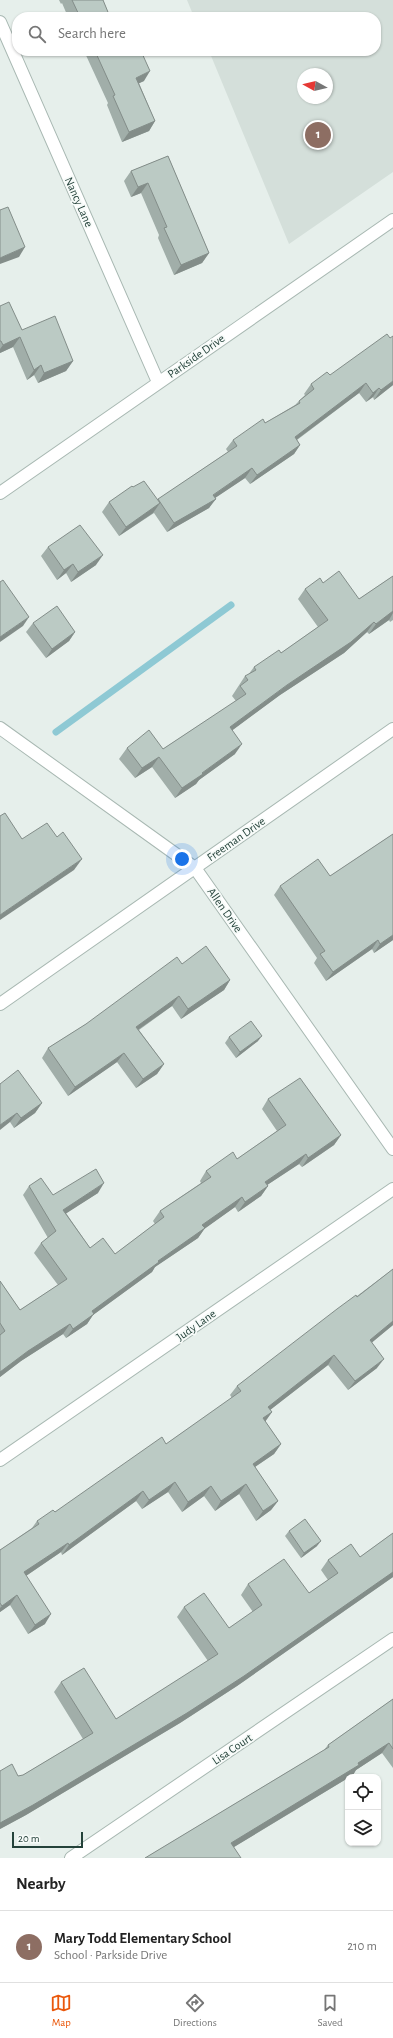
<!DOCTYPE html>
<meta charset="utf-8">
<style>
body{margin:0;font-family:"Alegreya Sans",sans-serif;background:#f2f2f2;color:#222}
.controls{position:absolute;right:12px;bottom:12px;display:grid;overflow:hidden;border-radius:8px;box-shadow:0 1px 3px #0004}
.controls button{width:36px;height:36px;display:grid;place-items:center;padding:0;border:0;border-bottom:1px solid #e0e0e0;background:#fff;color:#222;font:20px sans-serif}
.compass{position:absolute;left:297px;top:68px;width:36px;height:36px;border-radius:50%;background:#fff;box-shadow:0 1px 3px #0004;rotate:278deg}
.scale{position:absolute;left:12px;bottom:10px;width:71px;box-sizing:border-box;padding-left:4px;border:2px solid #24423a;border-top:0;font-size:11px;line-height:14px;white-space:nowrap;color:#24423a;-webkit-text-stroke:3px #f7fbf9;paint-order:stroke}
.you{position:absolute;left:182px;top:859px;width:14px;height:14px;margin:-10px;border:3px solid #fff;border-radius:50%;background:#1a73e8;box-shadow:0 0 0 6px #1a73e833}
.badge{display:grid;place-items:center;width:26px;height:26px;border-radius:50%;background:#ea580c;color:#fff;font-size:13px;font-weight:700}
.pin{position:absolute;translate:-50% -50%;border:2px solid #fff;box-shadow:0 1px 4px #0006}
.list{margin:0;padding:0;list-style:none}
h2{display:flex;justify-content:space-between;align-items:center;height:52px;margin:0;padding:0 16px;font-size:17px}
h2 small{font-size:13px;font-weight:400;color:#767676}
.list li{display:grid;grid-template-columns:26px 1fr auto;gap:12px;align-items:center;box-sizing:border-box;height:72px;padding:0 16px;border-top:1px solid #e0e0e0}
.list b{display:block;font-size:15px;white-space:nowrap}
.list p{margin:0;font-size:13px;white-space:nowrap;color:#767676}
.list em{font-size:13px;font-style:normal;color:#767676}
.icon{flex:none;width:22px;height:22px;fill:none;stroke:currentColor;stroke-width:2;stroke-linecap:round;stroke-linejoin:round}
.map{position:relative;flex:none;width:393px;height:1858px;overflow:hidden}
.search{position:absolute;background:#fff;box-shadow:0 1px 3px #0004;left:12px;right:12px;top:12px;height:44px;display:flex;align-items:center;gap:10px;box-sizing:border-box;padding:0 14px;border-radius:16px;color:#767676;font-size:15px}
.sheet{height:124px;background:#fff}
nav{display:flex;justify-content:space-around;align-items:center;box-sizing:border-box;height:56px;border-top:1px solid #e0e0e0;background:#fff;font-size:11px;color:#767676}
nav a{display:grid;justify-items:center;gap:2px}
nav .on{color:#ea580c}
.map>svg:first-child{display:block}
.built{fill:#d4dfda;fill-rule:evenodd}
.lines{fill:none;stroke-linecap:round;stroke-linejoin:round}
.stream{stroke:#8ec9d4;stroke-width:7}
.minor-casing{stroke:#a8b8b2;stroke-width:14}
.minor{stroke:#fff;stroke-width:12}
.wall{fill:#a1aea9}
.shaded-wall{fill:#838d89}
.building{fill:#bbcac4;stroke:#838d89}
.labels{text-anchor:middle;stroke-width:3.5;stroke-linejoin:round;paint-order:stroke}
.street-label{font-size:12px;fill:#24423a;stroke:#f7fbf9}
</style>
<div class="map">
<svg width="393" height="1858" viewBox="0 0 393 1858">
<rect width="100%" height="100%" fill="#e6efeb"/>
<path class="built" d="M187,0h206v172l-104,72 -80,-193h167v-34h-182zM303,74h24v24h-24z"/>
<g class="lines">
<polyline class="stream" points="56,732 231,605"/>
<defs>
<g id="minor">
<polyline points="0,22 158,382"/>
<polyline points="0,493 393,220"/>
<polyline points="0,728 195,868 393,1149"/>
<polyline points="0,1004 393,729"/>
<polyline points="0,1460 393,1189"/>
<polyline points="71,1858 393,1639"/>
</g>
</defs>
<use href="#minor" class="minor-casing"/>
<use href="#minor" class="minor"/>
</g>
<g class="wall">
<polygon points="59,0 103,0 110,17 68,17 62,3 61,4"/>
<polygon points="84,51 141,51 144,81 139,83 155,121 149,131 122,142 107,105 108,103"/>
<polygon points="168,156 209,253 202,263 174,275 158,238 159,235 141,193 131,197 124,181 131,171"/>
<polygon points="0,306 22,330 73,361 66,371 38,383 34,375 27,380 13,347 0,353"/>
<polygon points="330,375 393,385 374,400 373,397 366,402 359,393 297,440 300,445 294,454 250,484 245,478 215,498 209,508 167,532 154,513 119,536 102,512 109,502 133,487 157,500 228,452 226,449 233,440 265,423 295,405 305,395 304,394 311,384"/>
<polygon points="48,547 96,565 71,582 66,573 57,580 41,556"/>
<polygon points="393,576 393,620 390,622 389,620 369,634 367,632 344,653 280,695 232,730 235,754 199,780 196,784 175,798 152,767 135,778 119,759 127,748 163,749 236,701 232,696 245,676 248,675 254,667 281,653 318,627 298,599 305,589 323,583 359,599"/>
<polygon points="33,623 75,632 69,641 46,658 26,632"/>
<polygon points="393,834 393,940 374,953 372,949 326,981 314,963 317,958 274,895 280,886 330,876"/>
<polygon points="182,964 230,980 224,990 181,1019 172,1006 139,1030 164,1064 157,1074 136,1088 117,1062 68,1096 42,1058 48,1048"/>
<polygon points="229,1037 258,1041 236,1058 225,1043"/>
<polygon points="0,1084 42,1103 35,1113 14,1128 10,1122"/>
<polygon points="268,1099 341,1135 334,1145 302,1167 299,1164 267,1185 268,1186 261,1196 238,1212 235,1207 205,1228 198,1238 155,1267 152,1272 93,1315 87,1324 66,1338 63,1334 21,1361 0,1377 0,1281 20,1310 58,1285 34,1253 41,1243 48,1238 23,1195 29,1186 53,1195 98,1193 66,1213 90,1248 115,1254 155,1224 153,1221 160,1211 201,1183 200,1181 206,1171 237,1159 277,1131 262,1109"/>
<polygon points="393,1269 393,1325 372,1342 377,1368 348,1390 328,1365 270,1410 272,1412 265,1421 281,1444 274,1454 255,1467 278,1501 271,1510 256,1521 239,1494 215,1511 204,1496 182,1512 168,1492 142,1509 136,1501 62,1555 61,1552 26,1576 45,1624 28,1634 10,1605 0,1612 0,1550 32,1528 37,1521 55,1512 166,1444 232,1398 230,1395 237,1386"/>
<polygon points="289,1531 317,1546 301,1558 285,1536"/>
<polygon points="393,1533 393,1577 237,1686 180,1723 26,1815 0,1829 0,1771 18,1776 23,1775 83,1739 54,1692 61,1682 116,1719 208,1661 177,1617 184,1607 229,1628 253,1612 241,1595 248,1584 309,1593 328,1580 321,1570 328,1560 360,1557"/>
<polygon points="393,1699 393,1768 382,1753 356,1770 353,1775 348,1777 348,1778 234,1847 145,1858 324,1750 328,1745"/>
</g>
<g class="shaded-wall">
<polygon points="150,71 144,81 129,88 136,78"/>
<polygon points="155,121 149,131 122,142 129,132"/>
<polygon points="148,183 141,193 131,197 138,187"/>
<polygon points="25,247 19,257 0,264 0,258"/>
<polygon points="209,253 202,263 174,275 181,265"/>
<polygon points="20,337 13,347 0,353 0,349 3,345"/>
<polygon points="73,361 66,371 38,383 44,373"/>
<polygon points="41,365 34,375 27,380 34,370"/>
<polygon points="393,381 393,385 374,400 381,390"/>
<polygon points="366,383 359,393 288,446 295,437"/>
<polygon points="379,388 373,397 366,402 373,393"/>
<polygon points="300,445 294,454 250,484 257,475"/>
<polygon points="252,468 245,478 212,500 216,499 209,508 167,532 174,523"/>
<polygon points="160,503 153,513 119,536 126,527"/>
<polygon points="103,555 96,565 71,582 78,572"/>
<polygon points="73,564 66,573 57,580 64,570"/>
<polygon points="393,611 393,613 389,620 369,634 376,624"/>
<polygon points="29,617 23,626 0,642 0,637"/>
<polygon points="374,622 367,632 344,653 280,695 222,738 230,727"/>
<polygon points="75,632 69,641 46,658 52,649"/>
<polygon points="242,744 235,754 199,780 196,784 175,798 182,788"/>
<polygon points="159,757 152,767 135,778 142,768"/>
<polygon points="82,859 74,870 0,920 0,915"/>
<polygon points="393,935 393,940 374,953 380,944"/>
<polygon points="378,940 372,949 326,981 333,972"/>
<polygon points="230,980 224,990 181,1019 188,1009"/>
<polygon points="179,996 172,1006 129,1036 136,1027"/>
<polygon points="262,1036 258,1041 236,1058 240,1052"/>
<polygon points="124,1053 117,1062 68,1096 75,1087"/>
<polygon points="164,1064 157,1074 136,1088 143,1079"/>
<polygon points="42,1103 35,1113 14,1128 21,1118"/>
<polygon points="17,1113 10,1122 0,1130 0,1125"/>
<polygon points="341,1135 334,1145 302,1167 308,1158"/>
<polygon points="306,1154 299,1164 258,1191 265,1182"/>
<polygon points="104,1183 98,1193 56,1220 63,1210"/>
<polygon points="268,1186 261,1196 238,1212 245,1202"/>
<polygon points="242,1197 235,1207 196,1235 202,1225"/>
<polygon points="205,1228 198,1238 155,1267 152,1272 93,1315 87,1324 66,1338 73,1329 92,1311 158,1261"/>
<polygon points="393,1321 393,1325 363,1350 370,1340"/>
<polygon points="70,1324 63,1334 21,1361 0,1377 0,1372 28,1351"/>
<polygon points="334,1355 328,1365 261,1417 268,1407"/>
<polygon points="384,1359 377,1368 348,1390 355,1381"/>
<polygon points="272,1412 265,1422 263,1418"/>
<polygon points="281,1444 274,1454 246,1473 253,1464"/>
<polygon points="175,1482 168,1492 142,1509 149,1500"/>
<polygon points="246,1484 239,1494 215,1511 221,1501"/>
<polygon points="211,1486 204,1496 182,1512 188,1502"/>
<polygon points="143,1491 136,1501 62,1555 69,1545"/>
<polygon points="278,1501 271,1510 256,1521 263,1511"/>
<polygon points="321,1541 317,1546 301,1558 304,1553"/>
<polygon points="68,1543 61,1552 17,1582 24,1572"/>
<polygon points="393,1572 393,1577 237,1686 180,1723 26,1815 0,1829 0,1823"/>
<polygon points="17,1595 10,1605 0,1612 0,1608 2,1606"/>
<polygon points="51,1614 45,1624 28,1634 35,1625"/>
<polygon points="389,1743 382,1753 356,1770 353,1775 348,1777 348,1778 224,1853 231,1843 358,1763"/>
</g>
<g class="building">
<polygon points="72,0 103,0 110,17 80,17"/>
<polygon points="95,51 141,51 150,71 136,78 155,121 129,132 113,96 115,95"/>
<polygon points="168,156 209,253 181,265 164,228 167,227 148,183 138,187 131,171"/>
<polygon points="8,207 25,247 0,258 0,210"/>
<polygon points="9,302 22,330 55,316 73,361 44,373 41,365 34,370 20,337 3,345 1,341 0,341 0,306"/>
<polygon points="387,334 390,338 393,336 393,381 381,390 379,388 373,393 366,383 295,437 300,445 257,475 252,468 213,495 216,499 174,523 158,499 237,446 233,440 263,419 265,423 300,403 299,401 314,389 311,384 327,372 330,375"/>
<polygon points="144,481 160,503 126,527 109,502 132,486 133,487"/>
<polygon points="80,525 103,555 78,572 73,564 64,570 48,547"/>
<polygon points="339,571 359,599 393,576 393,611 376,624 374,622 351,642 287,685 230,727 242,744 202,773 203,774 182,788 159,757 142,768 127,748 149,730 163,749 246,694 240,686 248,680 245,676 256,670 254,667 279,650 281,653 328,620 305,589 320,578 323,583"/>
<polygon points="3,580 29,617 0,637 0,582"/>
<polygon points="57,606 75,632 52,649 33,623"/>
<polygon points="5,813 22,839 47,823 57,837 63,832 82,859 0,915 0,816"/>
<polygon points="393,834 393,935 380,944 378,940 333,972 320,954 325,951 280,886 318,859 330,876"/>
<polygon points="206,946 230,980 188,1009 179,996 136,1027 164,1064 143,1079 124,1053 75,1087 48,1048 86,1024 177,957 182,964"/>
<polygon points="251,1021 262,1036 240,1052 229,1037"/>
<polygon points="18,1070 42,1103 21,1118 17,1113 0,1125 0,1084"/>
<polygon points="300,1078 341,1135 308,1158 306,1154 265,1182 268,1186 245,1202 242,1197 202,1225 205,1228 158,1261 159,1262 92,1311 94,1314 73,1329 70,1324 28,1351 0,1372 0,1335 5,1331 0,1323 0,1281 20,1310 67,1279 41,1243 56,1231 29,1186 41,1178 53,1195 96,1169 104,1183 63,1210 90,1248 103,1238 115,1254 164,1217 160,1211 211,1177 206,1171 233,1152 237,1159 286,1125 268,1099"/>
<polygon points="393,1269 393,1321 370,1340 384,1359 355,1381 334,1355 268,1407 272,1412 263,1418 281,1444 253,1464 278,1501 263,1511 246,1484 221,1501 211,1486 188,1502 175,1482 149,1500 143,1491 69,1545 68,1543 24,1572 51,1614 35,1625 17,1595 2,1606 0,1603 0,1550 39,1524 37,1521 53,1510 55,1512 162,1437 166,1444 241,1391 237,1386 337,1309 356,1295 357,1297"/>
<polygon points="305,1519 321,1541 304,1553 289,1531"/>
<polygon points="393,1533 393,1572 244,1676 187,1713 33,1805 0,1823 0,1771 12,1764 18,1776 23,1775 93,1733 61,1682 84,1668 116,1719 218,1654 184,1607 204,1593 229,1628 262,1605 248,1584 284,1559 309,1593 338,1573 328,1560 351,1544 360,1557"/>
<polygon points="393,1699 393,1749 389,1743 358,1763 359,1765 231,1843 241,1858 145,1858 329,1747 328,1745"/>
</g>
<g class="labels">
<g class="street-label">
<text transform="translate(79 202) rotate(66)" y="4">Nancy Lane</text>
<text transform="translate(196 356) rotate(-35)" y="4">Parkside Drive</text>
<text transform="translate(236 839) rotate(-35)" y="4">Freeman Drive</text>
<text transform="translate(225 910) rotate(55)" y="4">Allen Drive</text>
<text transform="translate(196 1325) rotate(-35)" y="4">Judy Lane</text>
<text transform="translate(232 1749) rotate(-34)" y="4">Lisa Court</text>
</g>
</g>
</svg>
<div class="controls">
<button><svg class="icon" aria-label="locate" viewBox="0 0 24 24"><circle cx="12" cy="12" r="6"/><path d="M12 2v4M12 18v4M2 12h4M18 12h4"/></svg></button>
<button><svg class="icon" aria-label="layers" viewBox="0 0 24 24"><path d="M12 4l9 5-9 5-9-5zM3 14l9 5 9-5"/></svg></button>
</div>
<svg class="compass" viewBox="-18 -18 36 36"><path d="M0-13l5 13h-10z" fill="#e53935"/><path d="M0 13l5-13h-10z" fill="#767676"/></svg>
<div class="scale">20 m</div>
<div class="you"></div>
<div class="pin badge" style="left:318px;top:135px;background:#8d6e63">1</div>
<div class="search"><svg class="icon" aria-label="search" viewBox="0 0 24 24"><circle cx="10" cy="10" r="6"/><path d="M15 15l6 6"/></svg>Search here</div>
</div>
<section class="sheet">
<h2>Nearby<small></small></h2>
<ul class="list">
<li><span class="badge" style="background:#8d6e63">1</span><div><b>Mary Todd Elementary School</b><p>School · Parkside Drive</p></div><em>210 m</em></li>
</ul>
</section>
<nav>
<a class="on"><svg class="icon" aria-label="map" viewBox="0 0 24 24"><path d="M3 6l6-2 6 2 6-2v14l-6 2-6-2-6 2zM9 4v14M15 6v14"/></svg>Map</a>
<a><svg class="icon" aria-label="directions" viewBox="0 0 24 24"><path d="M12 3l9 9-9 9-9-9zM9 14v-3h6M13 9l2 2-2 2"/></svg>Directions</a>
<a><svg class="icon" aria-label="saved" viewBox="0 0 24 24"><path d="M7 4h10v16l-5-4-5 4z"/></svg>Saved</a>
</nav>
